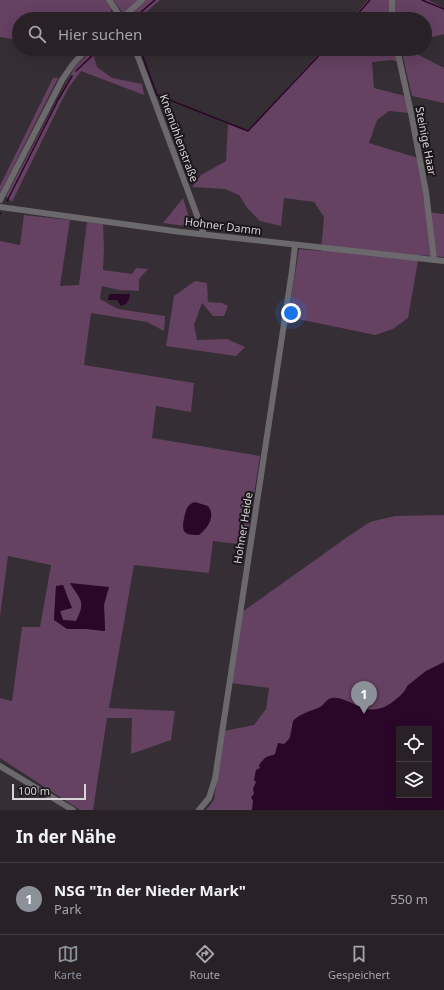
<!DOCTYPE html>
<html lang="de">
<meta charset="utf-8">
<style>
body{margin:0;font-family:"Noto Sans",sans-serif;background:#302a2f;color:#f1f3f6}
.controls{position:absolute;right:12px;bottom:12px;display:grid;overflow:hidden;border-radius:0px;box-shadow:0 4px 16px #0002}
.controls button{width:36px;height:36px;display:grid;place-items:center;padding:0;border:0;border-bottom:1px solid #443f44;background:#282227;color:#f1f3f6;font:20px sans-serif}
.scale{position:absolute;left:12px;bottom:10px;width:74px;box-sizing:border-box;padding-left:4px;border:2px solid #d7d3d7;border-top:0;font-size:11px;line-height:14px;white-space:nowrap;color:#d7d3d7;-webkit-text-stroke:3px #1a171a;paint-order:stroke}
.you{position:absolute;left:291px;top:313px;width:14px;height:14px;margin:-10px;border:3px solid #fff;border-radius:50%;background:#1a73e8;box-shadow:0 0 0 6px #1a73e833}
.badge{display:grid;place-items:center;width:26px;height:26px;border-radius:50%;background:#8c9099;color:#fff;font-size:13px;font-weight:700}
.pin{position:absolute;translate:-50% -33px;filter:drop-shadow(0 1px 2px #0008)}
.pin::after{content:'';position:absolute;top:21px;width:14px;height:12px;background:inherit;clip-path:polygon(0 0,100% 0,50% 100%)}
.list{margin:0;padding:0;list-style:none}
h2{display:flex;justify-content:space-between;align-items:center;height:52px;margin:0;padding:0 16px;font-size:17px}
h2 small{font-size:13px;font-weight:400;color:#a5a4a7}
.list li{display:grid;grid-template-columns:26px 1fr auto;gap:12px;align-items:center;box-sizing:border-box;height:72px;padding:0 16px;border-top:1px solid #443f44}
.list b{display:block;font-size:15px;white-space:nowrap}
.list p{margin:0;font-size:13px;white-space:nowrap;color:#a5a4a7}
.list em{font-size:13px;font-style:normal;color:#a5a4a7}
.icon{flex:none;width:22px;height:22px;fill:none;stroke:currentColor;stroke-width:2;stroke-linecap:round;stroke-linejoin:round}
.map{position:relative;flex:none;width:444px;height:810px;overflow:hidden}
.search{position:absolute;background:#282227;box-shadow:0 4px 16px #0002;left:12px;right:12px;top:12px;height:44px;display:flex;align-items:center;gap:10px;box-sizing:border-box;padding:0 14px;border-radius:22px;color:#a5a4a7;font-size:15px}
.sheet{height:124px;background:#282227}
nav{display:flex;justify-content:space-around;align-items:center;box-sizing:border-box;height:56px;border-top:1px solid #443f44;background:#282227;font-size:11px;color:#a5a4a7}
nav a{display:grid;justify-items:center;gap:2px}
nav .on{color:#8c9099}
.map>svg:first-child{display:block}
.green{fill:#654162;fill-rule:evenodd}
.water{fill:#2a0728;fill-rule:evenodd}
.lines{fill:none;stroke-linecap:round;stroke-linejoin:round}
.stream{stroke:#2a0728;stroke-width:1.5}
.minor{stroke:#6c696c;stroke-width:6}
.labels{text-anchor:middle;stroke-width:4;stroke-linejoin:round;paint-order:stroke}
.street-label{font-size:11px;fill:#d7d3d7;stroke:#1a171a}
</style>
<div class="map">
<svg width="444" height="810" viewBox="0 0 444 810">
<rect width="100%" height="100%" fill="#352e34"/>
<g class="green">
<polygon points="0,0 105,0 111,8 111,19 75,19 73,17 28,16 27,19 19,19 19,40 0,37"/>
<polygon points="113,0 160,0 138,19 132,19 134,5 123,13"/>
<polygon points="368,0 428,0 444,8 444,34 425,39 425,19 351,19"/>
<polygon points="323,49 397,49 398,62 392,60 372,62 374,88 405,96 409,113 389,111 377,120 369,143 418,158 427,212 444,214 444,257 419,255 408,318 393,329 375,335 298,319 287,325 299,249 321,251 324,217 314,202 284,198 281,226 260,221 248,209 239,195 225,189 192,187 201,175 226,161 228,124 248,131"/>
<polygon points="401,49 419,49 417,54 444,68 444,103 412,96"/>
<polygon points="92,50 97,67 112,78 142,84 144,95 81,71 69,87 61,102 12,202 6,196 75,67"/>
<polygon points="53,78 58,78 0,193 0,186"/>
<polygon points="183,198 192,227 163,223"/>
<path d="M24,215l46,5 -10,66 19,-1 8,-63 16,2 1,25 -1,21 29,4 4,-6 12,1 -9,10v12l-20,-1 -17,-4 -2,13 18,10 47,7 -1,15 -17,-9 -56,-9 -7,52 110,18 -3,29 -35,-6 -4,32 108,18 -14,89 -33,-4 -4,32 -75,-8 -25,143 66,3 -4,29 -40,14 1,-36h-25l-14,92h-13l-80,-52v-60l12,3 10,-74h18l11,-62 -43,-9 -8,60v-375l20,4zM70,584l34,21 1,26 -18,-2 -33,-9 2,-34 7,-1 8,23 -12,3 4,9 13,1 5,-10 1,-10z"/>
<polygon points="195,281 207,283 208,302 222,303 228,306 224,316 213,316 202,303 194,325 197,340 227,339 245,347 236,356 166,346 174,296"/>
<path d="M444,515v295h-238l8,-10 10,-69 30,-6 12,-16 3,-21 -38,-5 11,-71 104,-74 24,-16 25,-6zM399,729h30v66h-30z"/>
</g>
<g class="water">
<polygon points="109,294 130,294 129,300 128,301 126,304 121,306 117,300 108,300"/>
<path d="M195,502l13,4c1,2 3,4 3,6 2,9 -6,18 -12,23 -4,0 -10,0 -13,-2 -6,-3 -1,-20 1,-25 2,-3 4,-5 8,-6z"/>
<path d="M70,583l39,4 -5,18 1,26 -18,-2h-20l-13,-9 2,-34 7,-1 9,23 -12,3 3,9 13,1c10,-19 5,-21 -6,-38z"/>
<path d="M444,662v148h-192l1,-9 -2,-4 3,-3 -1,-5 3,-7 -2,-2 2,-10 4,-2 -1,-3c8,-10 6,-7 16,-11l3,-11 6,1 5,-5 1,-2 3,-16c6,-7 18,-10 27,-14 4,-2 6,-8 12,-9 5,-1 10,1 15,3 6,2 13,7 20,8 10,2 20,-2 28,-9 5,-4 10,-8 12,-14l19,-15zM399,729h30v66h-30z"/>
</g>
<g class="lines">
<g class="stream">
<polyline points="422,0 444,9"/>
<polyline points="133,19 155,0"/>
<polyline points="353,19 370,0"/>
<polyline points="140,49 157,95 248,131 325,49"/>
<polyline points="76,71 97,51 97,49"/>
<polyline points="7,201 58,100 72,76"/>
<polyline points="0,214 1,213"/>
</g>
<g class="minor">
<polyline points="109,0 122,19"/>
<polyline points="392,0 392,19"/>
<polyline points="121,19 142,0"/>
<polyline points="135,49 204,234"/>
<polyline points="397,49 411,113 426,192 434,260"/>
<polyline points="0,200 62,80 73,64 87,49"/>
<polyline points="0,207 181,232 444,261"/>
<polyline points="0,766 73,810"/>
<polyline points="199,810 209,798 215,779 292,271 295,245"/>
</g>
</g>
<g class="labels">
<g class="street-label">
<text transform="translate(179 138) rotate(70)" y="4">Knemühlenstraße</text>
<text transform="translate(426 141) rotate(79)" y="4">Steinige Haar</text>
<text transform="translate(223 226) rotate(7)" y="4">Hohner Damm</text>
<text transform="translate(243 528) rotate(-81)" y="4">Hohner Heide</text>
</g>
</g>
</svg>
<div class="controls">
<button><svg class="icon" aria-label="locate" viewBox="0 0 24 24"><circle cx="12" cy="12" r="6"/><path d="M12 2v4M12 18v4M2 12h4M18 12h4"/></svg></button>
<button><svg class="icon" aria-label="layers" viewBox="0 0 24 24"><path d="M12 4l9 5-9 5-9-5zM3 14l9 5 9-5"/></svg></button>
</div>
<div class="scale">100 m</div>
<div class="you"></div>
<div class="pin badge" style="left:364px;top:714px">1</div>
<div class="search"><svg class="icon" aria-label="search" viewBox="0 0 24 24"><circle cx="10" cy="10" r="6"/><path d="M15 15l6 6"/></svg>Hier suchen</div>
</div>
<section class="sheet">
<h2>In der Nähe<small></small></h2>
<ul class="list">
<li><span class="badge">1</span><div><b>NSG &quot;In der Nieder Mark&quot;</b><p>Park</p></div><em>550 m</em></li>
</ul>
</section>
<nav>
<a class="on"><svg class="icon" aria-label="map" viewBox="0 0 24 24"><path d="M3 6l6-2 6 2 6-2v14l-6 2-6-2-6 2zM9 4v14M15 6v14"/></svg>Karte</a>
<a><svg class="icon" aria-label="directions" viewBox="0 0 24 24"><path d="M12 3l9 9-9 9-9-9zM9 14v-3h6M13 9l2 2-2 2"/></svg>Route</a>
<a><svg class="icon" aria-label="saved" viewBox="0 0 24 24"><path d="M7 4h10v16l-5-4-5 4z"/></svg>Gespeichert</a>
</nav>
